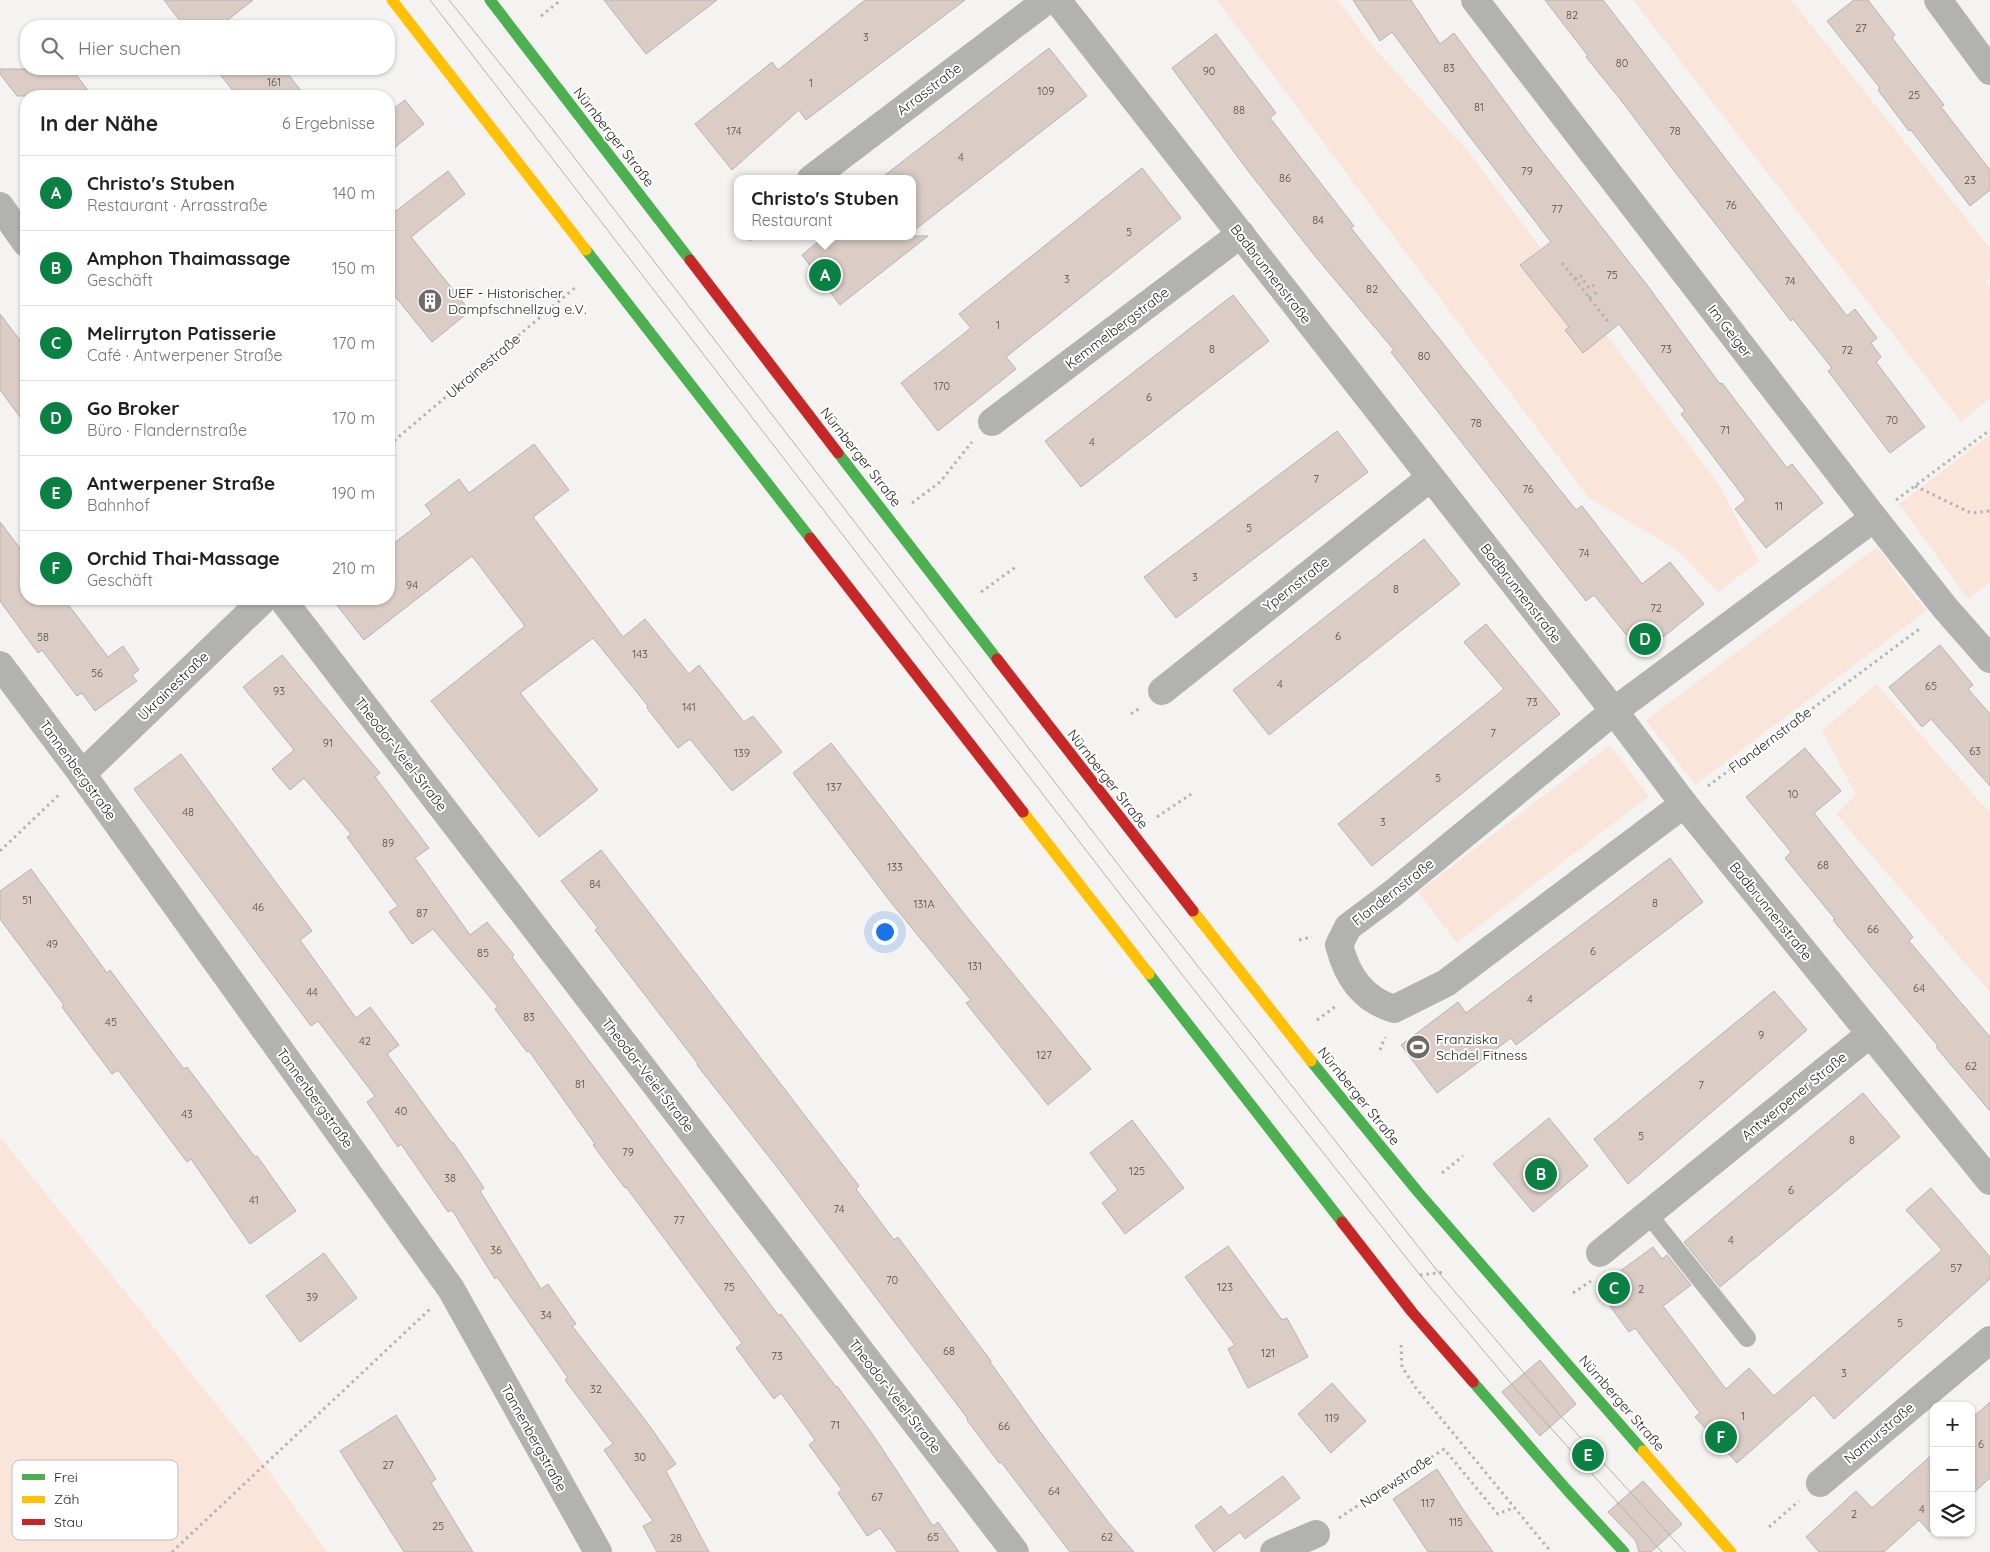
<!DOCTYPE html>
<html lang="de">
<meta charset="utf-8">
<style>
body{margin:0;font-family:Quicksand,sans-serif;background:#f6f6f6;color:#202124}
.controls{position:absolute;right:15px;bottom:15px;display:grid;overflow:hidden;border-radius:10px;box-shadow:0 1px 4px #0004}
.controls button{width:45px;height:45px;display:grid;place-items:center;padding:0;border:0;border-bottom:1px solid #e0e0e0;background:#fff;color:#202124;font:25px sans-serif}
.you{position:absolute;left:884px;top:931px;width:18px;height:18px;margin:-12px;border:4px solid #fff;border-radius:50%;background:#1a73e8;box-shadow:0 0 0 8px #1a73e833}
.badge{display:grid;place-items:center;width:32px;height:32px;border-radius:50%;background:#0b8043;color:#fff;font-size:16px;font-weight:700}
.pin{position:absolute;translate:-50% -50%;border:2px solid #fff;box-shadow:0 1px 5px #0006}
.popup{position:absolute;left:734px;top:175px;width:182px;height:65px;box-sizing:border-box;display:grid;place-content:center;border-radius:10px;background:#fff;filter:drop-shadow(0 1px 4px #0005);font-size:16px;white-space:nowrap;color:#757577}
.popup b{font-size:19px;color:#202124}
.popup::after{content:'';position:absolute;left:50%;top:100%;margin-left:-10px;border:10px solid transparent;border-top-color:#fff}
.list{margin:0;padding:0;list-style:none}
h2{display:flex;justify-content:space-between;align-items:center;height:65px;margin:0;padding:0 20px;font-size:21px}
h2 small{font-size:16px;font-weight:400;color:#757577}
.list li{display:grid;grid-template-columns:32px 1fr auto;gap:15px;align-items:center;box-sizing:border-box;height:75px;padding:0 20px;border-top:1px solid #e0e0e0}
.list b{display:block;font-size:19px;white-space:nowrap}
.list p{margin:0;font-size:16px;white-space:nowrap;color:#757577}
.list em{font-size:16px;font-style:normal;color:#757577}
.icon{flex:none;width:28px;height:28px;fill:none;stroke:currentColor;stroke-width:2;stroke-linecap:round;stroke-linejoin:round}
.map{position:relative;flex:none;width:1990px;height:1552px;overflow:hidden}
.search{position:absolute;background:#fff;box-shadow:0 1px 4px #0004;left:20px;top:20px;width:375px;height:55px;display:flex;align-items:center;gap:12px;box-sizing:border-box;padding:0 18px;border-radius:20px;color:#757577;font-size:19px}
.panel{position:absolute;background:#fff;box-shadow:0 1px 4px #0004;left:20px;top:90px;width:375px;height:515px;border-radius:20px}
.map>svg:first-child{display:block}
.green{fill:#f9e5da}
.building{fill:#dbcdc6;stroke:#b5b3b2}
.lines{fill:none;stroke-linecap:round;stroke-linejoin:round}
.path{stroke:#b4b3b3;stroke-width:3;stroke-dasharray:2.5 4;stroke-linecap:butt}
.lane{stroke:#b2b2b1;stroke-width:18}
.street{stroke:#b2b2b1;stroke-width:28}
.fast{stroke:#4caf50;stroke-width:11}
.slow{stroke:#ffc107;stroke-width:11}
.jam{stroke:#c62828;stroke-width:11}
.tram{stroke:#b2b2b0;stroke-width:1}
.labels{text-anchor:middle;stroke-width:4;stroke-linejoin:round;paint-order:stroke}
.number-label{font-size:11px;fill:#524e4c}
.street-label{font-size:14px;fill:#252423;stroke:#fff}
.poi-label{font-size:14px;fill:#252423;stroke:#fff;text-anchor:start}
.key{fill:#fff;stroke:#bebdbd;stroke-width:1}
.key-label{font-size:14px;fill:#252423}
</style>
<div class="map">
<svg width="1990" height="1552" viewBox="0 0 1990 1552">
<rect width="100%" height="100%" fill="#f5f3f1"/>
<g class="green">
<polygon points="1217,0 1338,0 1374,48 1468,151 1719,485 1759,561 1718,592 1676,549 1589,498"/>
<polygon points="1633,0 1791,0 1990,248 1990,278 1985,283 1990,289 1990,399 1961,422"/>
<polygon points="1990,435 1990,582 1968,599 1899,504"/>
<polygon points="1877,547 1926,611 1695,785 1646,720"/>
<polygon points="1876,684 1990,813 1990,992 1836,814 1856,795 1822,731"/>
<polygon points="1610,745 1649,796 1457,943 1418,892"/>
<polygon points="0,1137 258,1456 327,1552 0,1552"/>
</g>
<g class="building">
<polygon points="164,0 253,0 220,26 184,26"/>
<polygon points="604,0 717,0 646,54"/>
<polygon points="865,0 965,0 806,120 799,110 732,170 695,124 772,62 778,70"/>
<polygon points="1353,0 1411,0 1440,44 1454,33 1531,137 1647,285 1720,384 1722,383 1787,468 1792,464 1823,503 1766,548 1735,509 1746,500 1681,414 1685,411 1619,324 1583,353 1565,330 1569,327 1520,265 1551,242 1467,133 1392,32 1380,41"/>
<polygon points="1545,0 1603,0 1847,316 1855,309 1877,338 1871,343 1881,357 1876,362 1925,427 1890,453 1828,371 1832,368 1793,319 1791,321 1672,168 1620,99 1586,57 1588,56"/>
<polygon points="1854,0 1868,0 1895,35 1892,38 1944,105 1941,107 1990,170 1990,190 1970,206 1911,130 1909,131 1878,90 1880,88 1827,21"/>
<polygon points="1216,34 1276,113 1270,118 1354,226 1351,228 1576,510 1582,506 1642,584 1670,562 1704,604 1642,654 1594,595 1586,601 1391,352 1394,350 1315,256 1249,172 1172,68"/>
<polygon points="1049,48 1087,96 912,232 912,179 880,179"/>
<polygon points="0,69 72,69 92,96 17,96 0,74"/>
<polygon points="216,69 284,69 305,96 237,96"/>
<polygon points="405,100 424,124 389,152 389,112"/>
<polygon points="1142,168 1181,218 1006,357 1016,369 938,431 901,383 971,328 959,314"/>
<polygon points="448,171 465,194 411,237 470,311 432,342 389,289 389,210 392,214"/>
<polygon points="825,236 928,236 840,305 802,255"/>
<polygon points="1233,295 1269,341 1081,487 1045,441"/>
<polygon points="0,314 26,348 26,425 0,390"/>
<polygon points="1337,431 1368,472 1176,618 1144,577"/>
<polygon points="534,444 569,490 533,517 623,637 645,619 689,674 699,665 744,722 753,716 782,752 732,791 690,739 678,748 647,708 648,706 593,638 520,693 598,790 539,837 431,701 525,626 472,556 364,640 332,599 389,599 389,547 432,514 425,505 459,479 469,493"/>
<polygon points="0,522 26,556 26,599 64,599 108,657 123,646 139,670 132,675 137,681 95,711 82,693 77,696 42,650 38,653 0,601"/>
<polygon points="1424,539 1460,584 1269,735 1233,690"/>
<polygon points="1486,624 1560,714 1372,866 1338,824 1504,689 1464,642"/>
<polygon points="1940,645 1973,685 1968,689 1990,714 1990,786 1931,719 1922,727 1889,687"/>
<polygon points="282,655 380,773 375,777 429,848 415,858 470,935 487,922 514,955 512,957 779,1316 781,1314 836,1387 837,1386 873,1435 933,1526 938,1522 959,1552 897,1552 880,1528 867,1536 838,1493 842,1490 809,1445 815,1440 781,1393 774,1399 736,1348 742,1343 626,1187 625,1188 593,1145 595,1144 529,1051 527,1052 495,1009 498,1007 433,929 412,944 389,912 398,906 347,837 351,834 304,778 290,790 272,769 294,750 243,687"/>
<polygon points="831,743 966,916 1091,1069 1048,1105 966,1003 971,1000 893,905 793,773"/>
<polygon points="1805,748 1841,791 1814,813 1913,937 1909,941 1990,1037 1990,1111 1936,1047 1938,1046 1874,970 1833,920 1835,919 1785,858 1791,852 1746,797"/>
<polygon points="181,754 312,931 300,940 356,1018 370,1007 399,1045 387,1054 452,1143 453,1142 484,1188 480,1191 541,1289 548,1284 576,1324 572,1326 646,1421 676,1464 666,1471 709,1552 657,1552 643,1526 653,1521 604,1450 613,1444 565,1380 568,1378 497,1277 495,1279 452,1210 448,1212 401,1144 398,1147 367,1102 375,1096 318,1021 311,1026 134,789"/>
<polygon points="601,850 859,1186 856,1189 894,1240 898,1237 991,1361 990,1362 1041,1433 1109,1523 1134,1552 1070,1552 1001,1462 999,1463 967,1420 968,1419 777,1167 697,1065 698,1064 595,930 598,928 561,881"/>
<polygon points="1670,858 1703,902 1516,1045 1511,1038 1437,1093 1401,1045 1458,1002 1466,1013"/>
<polygon points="31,869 107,973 110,970 184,1069 187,1067 255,1157 257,1156 296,1211 250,1244 191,1159 187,1162 118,1070 112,1074 62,1007 64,1005 0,919 0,891"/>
<polygon points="1774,991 1807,1030 1628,1184 1594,1139"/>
<polygon points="1863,1093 1900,1137 1720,1287 1684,1242"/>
<polygon points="1549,1118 1588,1166 1533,1212 1493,1164"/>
<polygon points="1132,1120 1184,1188 1125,1234 1102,1203 1118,1190 1090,1153"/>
<polygon points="1931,1188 1990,1257 1990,1279 1834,1419 1814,1395 1737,1463 1695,1417 1700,1413 1635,1328 1629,1332 1597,1288 1653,1247 1662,1259 1667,1255 1691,1285 1663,1306 1726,1389 1749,1368 1774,1396 1942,1250 1906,1210"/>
<polygon points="1228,1246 1282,1320 1287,1318 1308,1357 1248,1388 1228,1349 1235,1345 1185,1277"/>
<polygon points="324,1253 357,1298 300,1342 266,1296"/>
<polygon points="1540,1360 1576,1404 1540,1436 1502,1392"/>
<polygon points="1332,1383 1366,1421 1331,1453 1298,1414"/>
<polygon points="1990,1402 1990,1478 1971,1495 1971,1419"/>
<polygon points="396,1415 436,1479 431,1483 473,1552 404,1552 340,1451"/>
<polygon points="1934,1453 1934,1528 1930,1532 1919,1520 1884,1552 1819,1552 1806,1537 1856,1491 1872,1508"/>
<polygon points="1437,1469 1462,1508 1493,1552 1428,1552 1393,1499"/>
<polygon points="1283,1476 1300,1498 1245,1539 1240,1532 1214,1552 1195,1526 1221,1506 1229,1516"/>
<polygon points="1643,1481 1682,1524 1651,1552 1639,1552 1636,1541 1608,1512"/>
</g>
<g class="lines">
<g class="path">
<polyline points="541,16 561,0"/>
<polyline points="749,240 754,236"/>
<polyline points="1562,263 1609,323"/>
<polyline points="1575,279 1580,275 1589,288 1594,285"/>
<polyline points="1589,298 1598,291"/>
<polyline points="389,445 577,286"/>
<polyline points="1915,486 1971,513 1990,511"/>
<polyline points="1896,500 1990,430"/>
<polyline points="912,503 940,482 972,442"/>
<polyline points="981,592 1017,566"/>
<polyline points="1131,714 1140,708"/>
<polyline points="1708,786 1922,627"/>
<polyline points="1157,817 1191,794"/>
<polyline points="0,851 61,793"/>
<polyline points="1299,940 1312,937"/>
<polyline points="1317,1020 1336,1006"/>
<polyline points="1380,1050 1385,1037"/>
<polyline points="1442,1173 1463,1156"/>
<polyline points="1420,1275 1446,1272"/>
<polyline points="1573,1293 1591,1281"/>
<polyline points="1401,1345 1402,1367 1416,1388 1551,1552"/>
<polyline points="1339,1518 1444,1449 1498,1514 1513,1508"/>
<polyline points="1769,1527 1799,1501"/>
<polyline points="172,1552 430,1309"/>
</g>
<polyline class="lane" points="1648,1214 1747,1338"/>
<g class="street">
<polyline points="1057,0 1614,711 1684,804 1990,1181"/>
<polyline points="1475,0 1874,518 1946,609 1990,659"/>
<polyline points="1938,0 1990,71"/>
<polyline points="811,179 1047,0"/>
<polyline points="0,206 26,243"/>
<polyline points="992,422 1241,234"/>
<polyline points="282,599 1015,1552"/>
<polyline points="0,665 82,774 451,1289 598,1552"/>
<polyline points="1162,691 1430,478"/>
<polyline points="82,774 264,599"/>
<path d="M1684,804l-238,179 -52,26c-32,-10 -47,-33 -55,-64l9,-18 44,-33 222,-183 260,-193"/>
<polyline points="1600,1253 1870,1034"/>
<polyline points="1820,1483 1990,1340"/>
<polyline points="1274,1552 1316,1534"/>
</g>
<g class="fast">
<polyline points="490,0 690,260"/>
<polyline points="586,250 810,538"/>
<polyline points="838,453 997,659"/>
<polyline points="1149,974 1342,1222"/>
<polyline points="1311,1061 1418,1192 1643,1451"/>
<polyline points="1473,1382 1567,1490 1624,1552"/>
</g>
<g class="slow">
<polyline points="392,0 586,250"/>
<polyline points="1023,812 1149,974"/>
<polyline points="1193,911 1311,1061"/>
<polyline points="1643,1451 1731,1552"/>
</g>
<g class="jam">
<polyline points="690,260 838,453"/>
<polyline points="810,538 1023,812"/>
<polyline points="997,659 1193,911"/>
<polyline points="1342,1222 1412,1312 1473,1382"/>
</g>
<g class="tram">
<polyline points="430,0 1180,972 1420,1275 1514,1387 1662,1552"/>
<polyline points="449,0 550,126 1127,876 1439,1273 1558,1413 1685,1552"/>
</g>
</g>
<defs>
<symbol id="building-disc" viewBox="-11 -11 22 22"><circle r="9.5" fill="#6e6c6b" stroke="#fff"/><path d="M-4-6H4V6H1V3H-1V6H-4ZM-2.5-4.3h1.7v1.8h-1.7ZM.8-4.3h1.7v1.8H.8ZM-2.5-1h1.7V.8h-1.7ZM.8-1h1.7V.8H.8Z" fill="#fff"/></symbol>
<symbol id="stadium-disc" viewBox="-11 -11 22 22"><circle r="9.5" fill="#6e6c6b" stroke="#fff"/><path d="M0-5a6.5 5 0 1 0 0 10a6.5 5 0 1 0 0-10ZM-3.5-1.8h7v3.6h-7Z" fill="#fff"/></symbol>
</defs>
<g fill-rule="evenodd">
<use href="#building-disc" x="416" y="287" width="28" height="28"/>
<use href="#stadium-disc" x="1404" y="1033" width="28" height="28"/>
</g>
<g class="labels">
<g class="number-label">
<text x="1572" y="19">82</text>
<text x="1861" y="32">27</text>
<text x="866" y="41">3</text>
<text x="1622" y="67">80</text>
<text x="1449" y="72">83</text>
<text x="1209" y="75">90</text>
<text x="274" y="86">161</text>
<text x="811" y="87">1</text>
<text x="1046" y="95">109</text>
<text x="1914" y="99">25</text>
<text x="1479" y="111">81</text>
<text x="1239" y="114">88</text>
<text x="734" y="135">174</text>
<text x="1675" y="135">78</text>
<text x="961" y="161">4</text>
<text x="1527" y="175">79</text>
<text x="1285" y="182">86</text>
<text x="1970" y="184">23</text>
<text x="1731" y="209">76</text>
<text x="1557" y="213">77</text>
<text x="1318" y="224">84</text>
<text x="1129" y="236">5</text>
<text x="1612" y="279">75</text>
<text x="1067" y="283">3</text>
<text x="1790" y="285">74</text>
<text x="1372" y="293">82</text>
<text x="998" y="329">1</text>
<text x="1212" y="353">8</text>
<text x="1666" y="353">73</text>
<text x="1847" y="354">72</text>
<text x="1424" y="360">80</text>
<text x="942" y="390">170</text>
<text x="1149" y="401">6</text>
<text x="1892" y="424">70</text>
<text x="1476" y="427">78</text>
<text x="1725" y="434">71</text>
<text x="1092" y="446">4</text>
<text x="1316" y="483">7</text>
<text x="1528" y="493">76</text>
<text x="1779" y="510">11</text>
<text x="1249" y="532">5</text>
<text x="1584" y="557">74</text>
<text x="1195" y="581">3</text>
<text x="412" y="589">94</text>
<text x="1396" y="593">8</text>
<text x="1656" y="612">72</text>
<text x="1338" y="640">6</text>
<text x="43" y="641">58</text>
<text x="640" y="658">143</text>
<text x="97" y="677">56</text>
<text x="1280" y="688">4</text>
<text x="1931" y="690">65</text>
<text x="279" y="695">93</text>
<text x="1532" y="706">73</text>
<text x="689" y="711">141</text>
<text x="1493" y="737">7</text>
<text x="328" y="747">91</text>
<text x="1975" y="755">63</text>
<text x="742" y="757">139</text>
<text x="1438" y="782">5</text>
<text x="834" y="791">137</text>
<text x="1793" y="798">10</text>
<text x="188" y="816">48</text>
<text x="1383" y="826">3</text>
<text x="388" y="847">89</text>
<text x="1823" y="869">68</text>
<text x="895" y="871">133</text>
<text x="595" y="888">84</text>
<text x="27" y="904">51</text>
<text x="1655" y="907">8</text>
<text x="924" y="908">131A</text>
<text x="258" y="911">46</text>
<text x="422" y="917">87</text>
<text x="1873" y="933">66</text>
<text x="52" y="948">49</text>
<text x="1593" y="955">6</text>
<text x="483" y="957">85</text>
<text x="975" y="970">131</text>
<text x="1919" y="992">64</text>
<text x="312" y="996">44</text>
<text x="1530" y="1003">4</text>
<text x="529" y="1021">83</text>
<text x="111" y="1026">45</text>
<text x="1761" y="1039">9</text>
<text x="365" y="1045">42</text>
<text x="1044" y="1059">127</text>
<text x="1971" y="1070">62</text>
<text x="580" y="1088">81</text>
<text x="1701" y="1089">7</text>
<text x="401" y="1115">40</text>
<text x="187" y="1118">43</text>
<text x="1641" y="1140">5</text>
<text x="1852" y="1144">8</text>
<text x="628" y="1156">79</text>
<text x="1137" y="1175">125</text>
<text x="450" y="1182">38</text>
<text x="1791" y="1194">6</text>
<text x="254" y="1204">41</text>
<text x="839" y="1213">74</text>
<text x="679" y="1224">77</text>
<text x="1731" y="1244">4</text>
<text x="496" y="1254">36</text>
<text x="1956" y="1272">57</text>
<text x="892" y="1284">70</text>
<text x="729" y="1291">75</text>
<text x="1225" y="1291">123</text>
<text x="1641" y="1293">2</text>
<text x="312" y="1301">39</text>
<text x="546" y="1319">34</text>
<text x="1900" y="1327">5</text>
<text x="949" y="1355">68</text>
<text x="1268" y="1357">121</text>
<text x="777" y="1360">73</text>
<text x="1844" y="1377">3</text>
<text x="596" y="1393">32</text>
<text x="1743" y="1420">1</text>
<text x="1332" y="1422">119</text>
<text x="835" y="1429">71</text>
<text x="1004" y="1430">66</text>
<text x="1981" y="1448">6</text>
<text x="640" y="1461">30</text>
<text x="388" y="1469">27</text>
<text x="1054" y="1495">64</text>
<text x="877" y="1501">67</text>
<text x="1428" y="1507">117</text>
<text x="1922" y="1513">4</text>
<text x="1854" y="1518">2</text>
<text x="1456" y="1526">115</text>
<text x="438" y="1530">25</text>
<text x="933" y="1541">65</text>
<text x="1107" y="1541">62</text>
<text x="676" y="1542">28</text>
</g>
<g class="street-label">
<text transform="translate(929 89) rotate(-37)" y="5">Arrasstraße</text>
<text transform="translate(614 137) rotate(52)" y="5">Nürnberger Straße</text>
<text transform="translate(1271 274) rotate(52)" y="5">Badbrunnenstraße</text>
<text transform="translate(1117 328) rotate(-37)" y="5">Kemmelbergstraße</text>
<text transform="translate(1730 331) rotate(52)" y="5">Im Geiger</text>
<text transform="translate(483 366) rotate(-40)" y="5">Ukrainestraße</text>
<text transform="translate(861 457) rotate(52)" y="5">Nürnberger Straße</text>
<text transform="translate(1296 584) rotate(-38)" y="5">Ypernstraße</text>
<text transform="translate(1521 593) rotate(52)" y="5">Badbrunnenstraße</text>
<text transform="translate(173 686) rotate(-44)" y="5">Ukrainestraße</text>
<text transform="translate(1770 740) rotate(-37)" y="5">Flandernstraße</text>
<text transform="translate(401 754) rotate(52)" y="5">Theodor-Veiel-Straße</text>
<text transform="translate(78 770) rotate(54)" y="5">Tannenbergstraße</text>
<text transform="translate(1108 779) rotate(52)" y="5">Nürnberger Straße</text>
<text transform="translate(1393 892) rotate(-38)" y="5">Flandernstraße</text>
<text transform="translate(1771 911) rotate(51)" y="5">Badbrunnenstraße</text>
<text transform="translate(648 1075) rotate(52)" y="5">Theodor-Veiel-Straße</text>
<text transform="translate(1359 1096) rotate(51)" y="5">Nürnberger Straße</text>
<text transform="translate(1794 1096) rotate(-39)" y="5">Antwerpener Straße</text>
<text transform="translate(315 1098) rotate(54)" y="5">Tannenbergstraße</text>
<text transform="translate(895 1396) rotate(52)" y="5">Theodor-Veiel-Straße</text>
<text transform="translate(1622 1403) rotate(49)" y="5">Nürnberger Straße</text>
<text transform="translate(1879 1433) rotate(-40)" y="5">Namurstraße</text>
<text transform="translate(534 1438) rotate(61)" y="5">Tannenbergstraße</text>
<text transform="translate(1396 1481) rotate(-34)" y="5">Narewstraße</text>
</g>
<g class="poi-label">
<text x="448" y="298">UEF - Historischer<tspan x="448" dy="16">Dampfschnellzug e.V.</tspan></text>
<text x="1436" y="1044">Franziska<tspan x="1436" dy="16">Schdel Fitness</tspan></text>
</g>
</g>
<rect x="12" y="1460" width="166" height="80" rx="8" class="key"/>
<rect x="22" y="1474" width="23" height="6" fill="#4caf50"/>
<rect x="22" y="1496" width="23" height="7" fill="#ffc107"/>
<rect x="22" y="1519" width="23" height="6" fill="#c62828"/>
<g class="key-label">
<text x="54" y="1482">Frei</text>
<text x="54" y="1504">Zäh</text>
<text x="54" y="1527">Stau</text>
</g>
</svg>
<div class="controls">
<button>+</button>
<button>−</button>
<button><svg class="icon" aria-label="layers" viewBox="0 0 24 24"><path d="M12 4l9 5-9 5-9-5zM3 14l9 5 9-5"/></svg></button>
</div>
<div class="you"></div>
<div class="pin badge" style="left:825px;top:275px">A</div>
<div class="popup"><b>Christo's Stuben</b>Restaurant</div>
<div class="pin badge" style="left:1541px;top:1174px">B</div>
<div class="pin badge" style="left:1614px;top:1288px">C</div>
<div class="pin badge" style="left:1645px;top:639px">D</div>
<div class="pin badge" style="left:1588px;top:1455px">E</div>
<div class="pin badge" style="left:1721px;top:1437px">F</div>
<div class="search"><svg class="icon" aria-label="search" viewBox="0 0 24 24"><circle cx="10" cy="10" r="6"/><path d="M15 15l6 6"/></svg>Hier suchen</div>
<section class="panel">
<h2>In der Nähe<small>6 Ergebnisse</small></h2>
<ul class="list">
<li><span class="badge">A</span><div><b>Christo's Stuben</b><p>Restaurant · Arrasstraße</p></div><em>140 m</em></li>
<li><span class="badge">B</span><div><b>Amphon Thaimassage</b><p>Geschäft</p></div><em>150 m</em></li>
<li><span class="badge">C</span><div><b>Melirryton Patisserie</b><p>Café · Antwerpener Straße</p></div><em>170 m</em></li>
<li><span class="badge">D</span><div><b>Go Broker</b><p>Büro · Flandernstraße</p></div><em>170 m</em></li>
<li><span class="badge">E</span><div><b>Antwerpener Straße</b><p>Bahnhof</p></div><em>190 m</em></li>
<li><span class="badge">F</span><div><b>Orchid Thai-Massage</b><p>Geschäft</p></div><em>210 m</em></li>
</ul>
</section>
</div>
